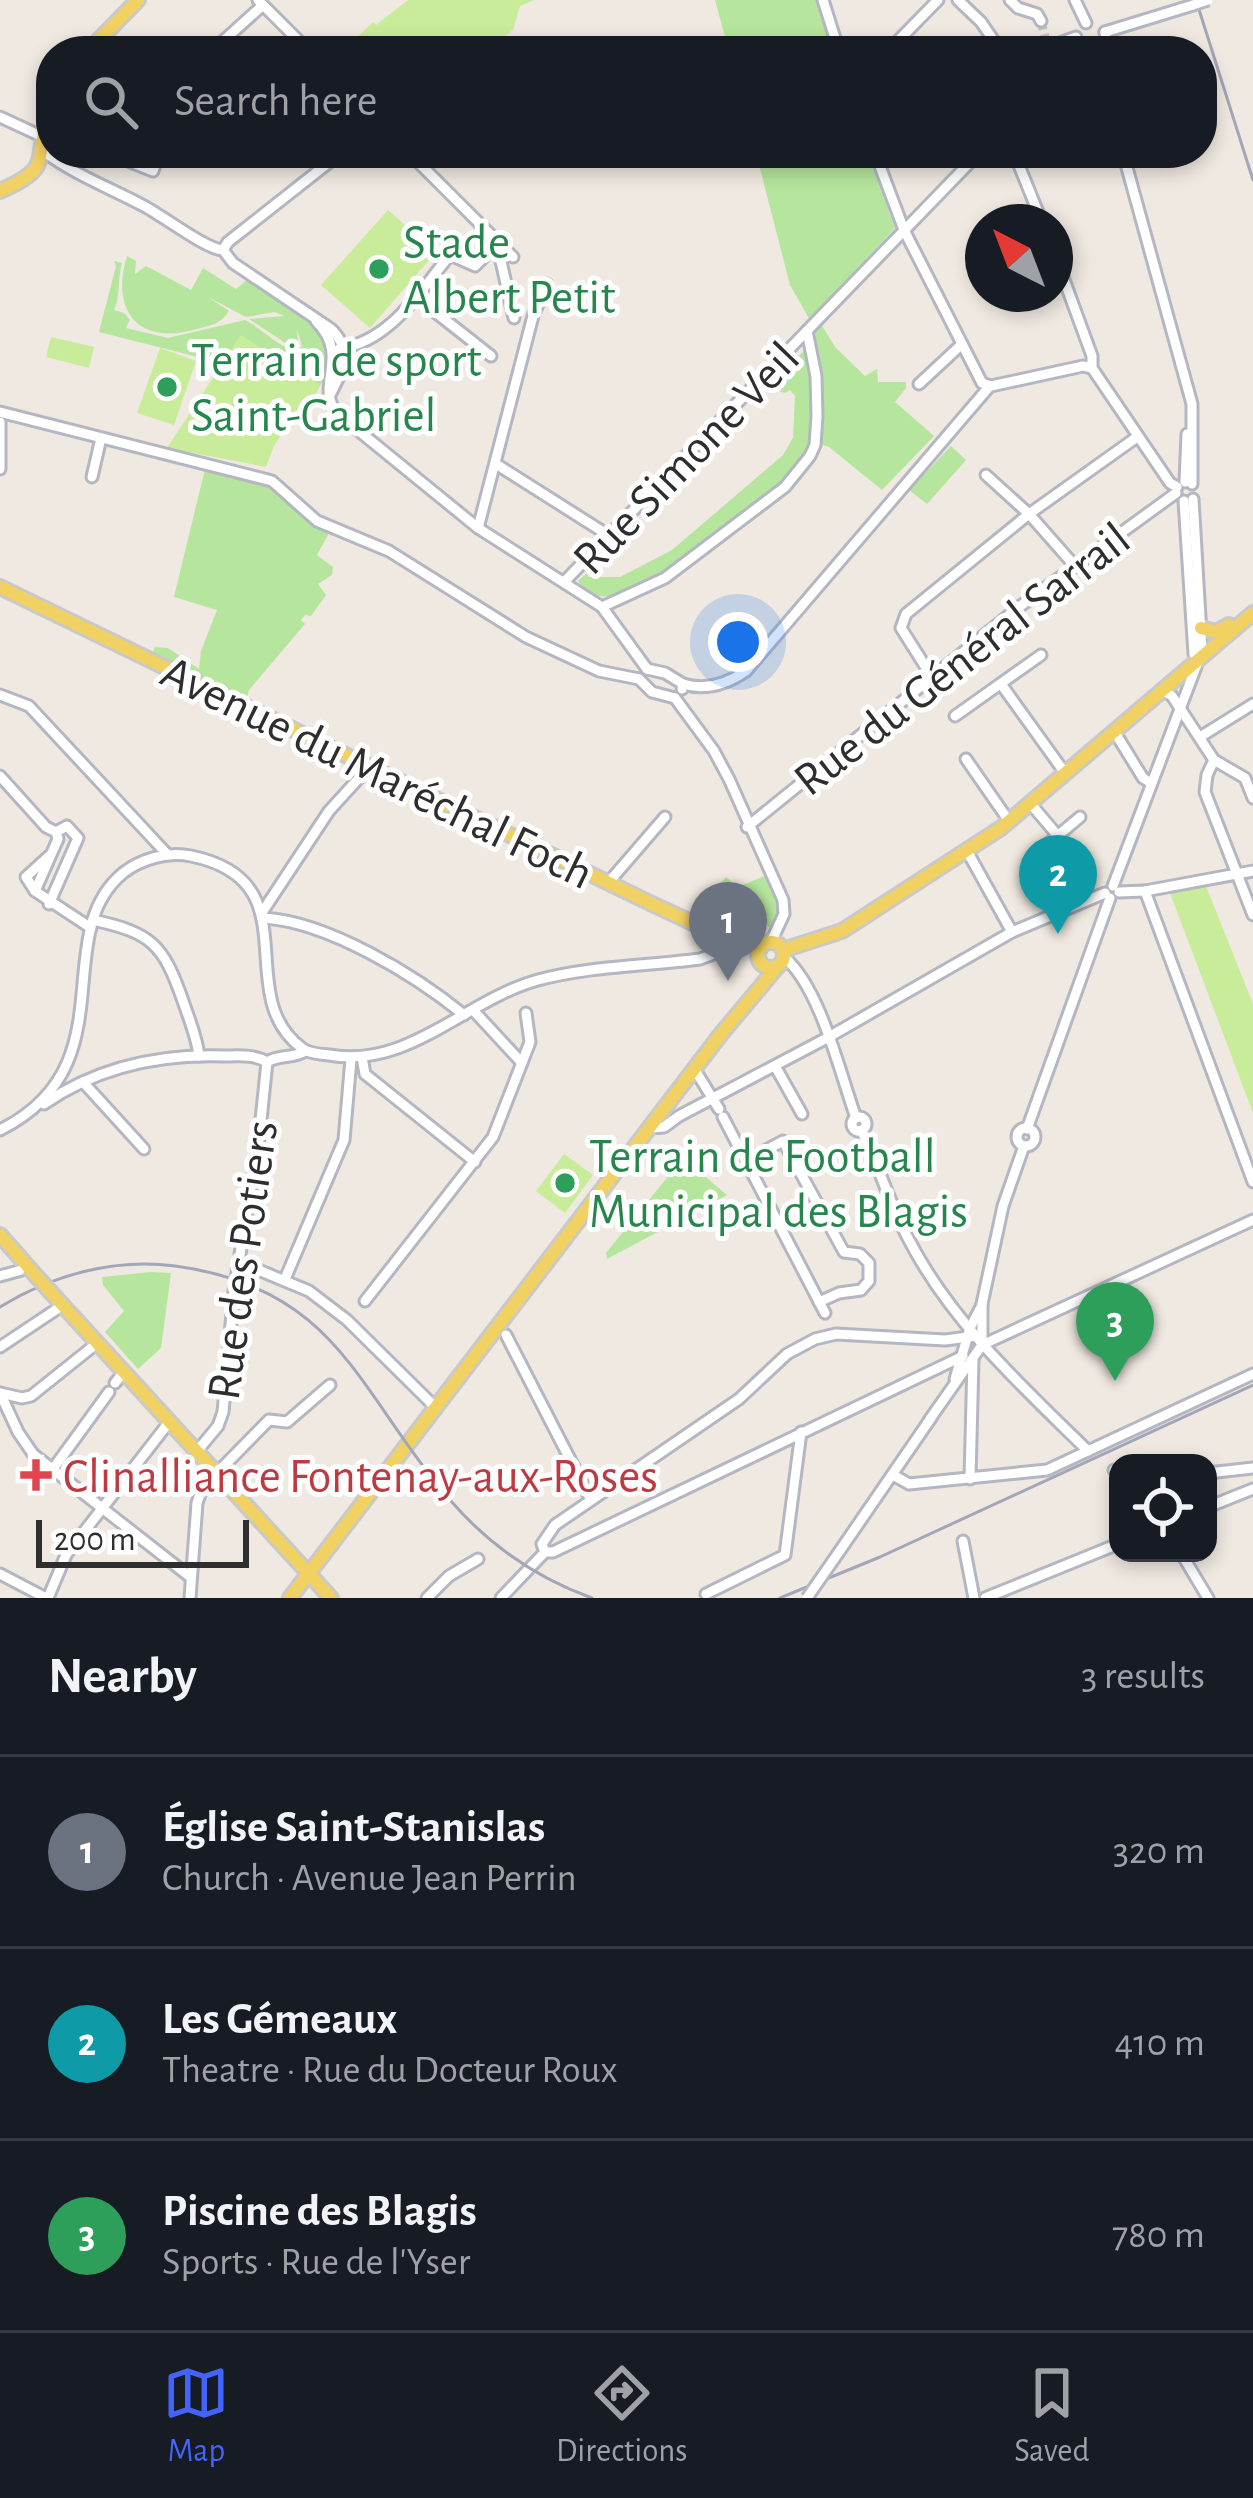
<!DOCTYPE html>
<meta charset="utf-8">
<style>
body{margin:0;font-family:"Alegreya Sans",sans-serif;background:#242831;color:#f1f3f6}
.controls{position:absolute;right:36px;bottom:36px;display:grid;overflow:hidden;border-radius:24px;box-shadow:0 6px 18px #0003}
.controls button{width:108px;height:108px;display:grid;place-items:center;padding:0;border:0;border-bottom:3px solid #363941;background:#171b24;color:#f1f3f6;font:60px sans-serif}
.compass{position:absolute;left:965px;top:204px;width:108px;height:108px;border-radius:50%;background:#171b24;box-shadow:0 6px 18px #0003;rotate:318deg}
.scale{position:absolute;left:36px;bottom:30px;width:213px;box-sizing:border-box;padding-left:12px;border:6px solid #2e2e2e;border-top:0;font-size:33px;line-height:42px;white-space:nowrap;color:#2e2e2e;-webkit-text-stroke:9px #fff;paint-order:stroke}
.you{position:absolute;left:738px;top:642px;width:42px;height:42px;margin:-30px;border:9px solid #fff;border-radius:50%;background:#1a73e8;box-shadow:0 0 0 18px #1a73e833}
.badge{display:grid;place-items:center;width:78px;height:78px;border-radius:50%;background:#4264fb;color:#fff;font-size:39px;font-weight:700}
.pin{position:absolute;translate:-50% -99px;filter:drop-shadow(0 3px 6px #0008)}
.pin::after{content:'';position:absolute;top:63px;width:42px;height:36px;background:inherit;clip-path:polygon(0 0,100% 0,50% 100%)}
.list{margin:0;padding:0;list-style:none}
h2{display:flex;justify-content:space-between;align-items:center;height:156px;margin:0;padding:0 48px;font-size:51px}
h2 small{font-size:39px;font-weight:400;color:#9ea1a6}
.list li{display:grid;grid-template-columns:78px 1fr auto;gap:36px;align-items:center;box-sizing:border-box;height:192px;padding:0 48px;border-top:3px solid #363941}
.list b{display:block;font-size:45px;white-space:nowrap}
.list p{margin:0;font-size:39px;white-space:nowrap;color:#9ea1a6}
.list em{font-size:39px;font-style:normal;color:#9ea1a6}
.icon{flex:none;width:66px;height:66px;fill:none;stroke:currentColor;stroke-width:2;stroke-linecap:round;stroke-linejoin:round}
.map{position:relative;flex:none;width:1253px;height:1598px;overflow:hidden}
.search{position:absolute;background:#171b24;box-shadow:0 6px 18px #0003;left:36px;right:36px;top:36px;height:132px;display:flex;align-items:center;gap:30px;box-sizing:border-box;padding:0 42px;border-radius:48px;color:#9ea1a6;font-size:45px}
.sheet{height:732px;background:#171b24}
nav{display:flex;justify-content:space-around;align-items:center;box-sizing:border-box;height:168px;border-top:3px solid #363941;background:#171b24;font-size:33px;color:#9ea1a6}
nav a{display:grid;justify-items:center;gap:6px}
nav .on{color:#4264fb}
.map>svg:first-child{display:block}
.green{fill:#b6e59e}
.pitch{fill:#c9ec9a}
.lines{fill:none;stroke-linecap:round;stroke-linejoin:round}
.minor-tunnel{stroke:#c8c4bd;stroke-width:9;stroke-dasharray:9 4.5;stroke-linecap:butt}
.minor-casing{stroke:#b4b7c1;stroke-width:15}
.major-casing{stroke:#c9c9c9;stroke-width:18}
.minor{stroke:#fff;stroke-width:9}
.major{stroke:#f2d163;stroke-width:12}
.rail{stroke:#a3a6b8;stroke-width:3}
.minor-bridge-casing{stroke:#b4b7c1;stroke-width:15;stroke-linecap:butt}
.major-bridge-casing{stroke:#c9c9c9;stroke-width:18;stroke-linecap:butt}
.minor-bridge{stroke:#fff;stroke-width:9}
.major-bridge{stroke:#f2d163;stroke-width:12}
.leisure-dot{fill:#2e9e5b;stroke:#fff;stroke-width:4.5}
.health-dot{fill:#e0444e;stroke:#fff;stroke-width:4.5}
.labels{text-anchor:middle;stroke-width:10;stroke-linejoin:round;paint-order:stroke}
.leisure-label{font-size:48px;fill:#27864d;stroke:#fff;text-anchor:start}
.street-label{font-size:48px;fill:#2e2e2e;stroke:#fff}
.health-label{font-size:48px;fill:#be3a42;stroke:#fff;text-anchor:start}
</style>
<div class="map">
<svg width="1253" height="1598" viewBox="0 0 1253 1598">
<rect width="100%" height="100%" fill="#efe9e1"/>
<g class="green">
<polygon points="715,0 818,0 834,51 729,51"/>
<polygon points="756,153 867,153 895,228 810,320 790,285"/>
<path d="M127,256l9,5 -1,13 11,-8 45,24 12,-22 33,21 12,-10c40,28 101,51 72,107l-79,-50 -19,27 -123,-31 17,-66 -2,-5 8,2c-5,16 -1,33 -8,47l10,3 6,7 -4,8 42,10 77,-18c16,8 37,30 53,31l4,-5 -5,-17 1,16 -5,3 -44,-29 36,-3 -11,-4 -28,5 -38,-20 21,14c-8,13 -18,14 -32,18 -58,17 -87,-17 -70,-73z"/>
<polygon points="821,324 835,347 865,376 877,369 878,382 906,382 906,388 895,402 934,436 882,490 829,447 820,444 822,374 813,333"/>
<path d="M806,349c7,28 17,74 4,101 -18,37 -160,140 -201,146 -14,2 -23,-4 -31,-15l9,-8 1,4h32l52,-27 111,-95 10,-17 2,-42 -5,-6 -5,3 -18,-6z"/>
<polygon points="951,446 966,460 927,504 909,490"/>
<polygon points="205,469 267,483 296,510 330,531 317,555 333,567 332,575 318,584 326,595 311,616 305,615 301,620 305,624 249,690 245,705 152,655 155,647 168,648 199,669 201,651 217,610 174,597"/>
<polygon points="767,875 780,908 771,929 721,883 726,877 738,887"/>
<polygon points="683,1158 727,1195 607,1259 606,1253"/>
<polygon points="151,1272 171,1273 161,1348 138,1369 105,1332 124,1311 103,1285 102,1277"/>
</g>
<g class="pitch">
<polygon points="408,0 534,0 520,6 513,30 487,51 343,51 373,22 376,25"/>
<polygon points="388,210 436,252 370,328 321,285"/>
<polygon points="241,335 320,386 311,402 313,409 302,402 274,446 266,467 167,448"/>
<polygon points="51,337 94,347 89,368 46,357"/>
<polygon points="160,348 196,361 174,425 137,413"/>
<polygon points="1206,886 1253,1004 1253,1113 1170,893"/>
<polygon points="564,1154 593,1175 565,1213 536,1191"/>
</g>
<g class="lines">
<polyline class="minor-tunnel" points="1041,21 1045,37"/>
<defs>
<g id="minor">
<polyline points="258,0 309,51"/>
<polyline points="823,0 839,51"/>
<polyline points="958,0 981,22 1001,51"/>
<polyline points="1010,0 1018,8 1037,14 1041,21"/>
<polyline points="1075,0 1086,23"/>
<polyline points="1105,32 1193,5"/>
<polyline points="212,51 263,5"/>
<polyline points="888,51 938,0"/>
<polyline points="1037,51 1076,37"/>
<polyline points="1066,51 1081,48"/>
<polyline points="1097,51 1106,41 1105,32"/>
<polyline points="0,117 41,136"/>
<path d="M43,151c32,24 65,36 99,54 20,10 63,44 81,45l10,13 98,66c22,21 12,41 0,64"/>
<polyline points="108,153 153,171 159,153"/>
<polyline points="409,153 513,257"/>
<polyline points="875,153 904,230 982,383 991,386 1083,366 1092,368"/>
<polyline points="1014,153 1042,222"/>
<polyline points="1123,153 1192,404 1192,484"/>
<polyline points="223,250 228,242 341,153"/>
<polyline points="1055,255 1092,356 1092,368 1170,483 1177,487"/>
<polyline points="416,297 491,356"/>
<path d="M316,321c36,36 -3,66 22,93l140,114 124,79 45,62"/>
<path d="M339,349c52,-8 80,-57 111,-94l25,11 22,-22 17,74"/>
<polyline points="919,384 962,344"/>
<polyline points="0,412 272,481 317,521 389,551 526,637 599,671 639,679"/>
<polyline points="0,422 0,469"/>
<polyline points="496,464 608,535"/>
<polyline points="986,475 1029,514 1074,565"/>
<polyline points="92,477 101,438"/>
<polyline points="1185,482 1187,434"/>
<polyline points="1184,501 1194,654 1198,659"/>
<polyline points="478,528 533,316 547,284"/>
<polyline points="564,582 979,153"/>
<polyline points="602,607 665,578 785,487 810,456 815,445 817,416 816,376 807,331"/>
<polyline points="647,669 665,673 683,684 682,689"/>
<polyline points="932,677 901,628 906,614 1029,514 1137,437"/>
<polyline points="639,679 652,692 675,698"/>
<path d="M683,684c23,7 44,0 63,-13l243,-284"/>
<polyline points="1001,684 1065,773"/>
<polyline points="1162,690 1172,696 1214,760 1245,778 1253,798"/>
<polyline points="0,695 29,706 167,854"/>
<polyline points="675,698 714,751 729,779 783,900 784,914 771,942"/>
<polyline points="955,716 1041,655"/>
<polyline points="1114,731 1143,778 1151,783"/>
<polyline points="1200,737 1253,704"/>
<polyline points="966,759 1009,821"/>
<polyline points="1214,760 1207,775 1205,792 1253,915"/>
<polyline points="0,776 46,827 56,832 67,826 78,838 49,904"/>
<polyline points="1030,803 1058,836"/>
<polyline points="747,827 1019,607 1176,493"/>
<polyline points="56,832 58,839 35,891 91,928"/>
<polyline points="967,851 1012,932"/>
<polyline points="1036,854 1080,817"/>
<polyline points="608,883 665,817"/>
<polyline points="1113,886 1202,651 1193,499"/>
<polyline points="35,891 26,877 49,856"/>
<polyline points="1145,891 1253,1182"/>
<polyline points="1119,892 1145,891 1253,871"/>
<polyline points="263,911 329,811 360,777 364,766"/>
<path d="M264,918c64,4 151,57 200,97"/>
<path d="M93,920c59,13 70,24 90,81 6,18 14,36 16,55"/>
<path d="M784,957c36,30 56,116 72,161"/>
<polyline points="473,1010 522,1063"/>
<polyline points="362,1057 365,1074 475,1162"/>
<polyline points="775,1066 802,1114"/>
<polyline points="695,1070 719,1109"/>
<polyline points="83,1082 144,1149"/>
<path d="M44,1104c54,-37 113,-50 178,-48 16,0 32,-2 45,6 13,-8 26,-3 38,-11"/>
<polyline points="723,1117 825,1313"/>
<circle cx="859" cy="1124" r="7"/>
<polyline points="650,1128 664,1127 679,1116 827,1038 1012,932 1105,893"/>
<circle cx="1026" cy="1137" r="9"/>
<polyline points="1027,1129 1110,898"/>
<path d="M0,1130c129,-64 47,-194 123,-257 18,-14 45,-22 68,-17 123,25 37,139 112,193 7,5 18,5 26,6 80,14 136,-55 209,-75 52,-14 109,-14 162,-21l11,-4 14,-17"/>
<path d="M861,1130c18,36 29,75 48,110 43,83 114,147 179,211"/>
<polyline points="746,1161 783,1141 844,1252 860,1254 869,1263 869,1281 861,1290 839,1293 819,1302"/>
<polyline points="239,1262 309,1291 347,1320 434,1406"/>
<polyline points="0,1276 29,1268"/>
<polyline points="285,1279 344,1140 351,1059"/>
<polyline points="365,1301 493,1137 530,1042 526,1013"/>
<polyline points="506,1335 591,1500"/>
<polyline points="982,1345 1253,1220"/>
<polyline points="0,1347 63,1305"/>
<polyline points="955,1379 970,1328 982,1305"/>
<polyline points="115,1383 123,1373"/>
<polyline points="0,1393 18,1432 33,1454 189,1576"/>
<polyline points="0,1393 22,1398 31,1396 96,1344"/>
<polyline points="930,1419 982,1345 982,1304 1003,1206 1024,1146"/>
<polyline points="198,1450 218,1426 223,1412 234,1291 259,1139 267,1062"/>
<polyline points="53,1469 109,1392"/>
<polyline points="1114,1470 1118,1472"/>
<polyline points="1208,1473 1253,1468"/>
<polyline points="215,1475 269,1420 287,1422 330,1385"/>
<polyline points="893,1475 909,1484 1047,1470 1253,1374"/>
<polyline points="970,1479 973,1360"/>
<polyline points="1208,1507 1253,1489"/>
<polyline points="963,1541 974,1598"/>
<polyline points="545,1552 542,1544 555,1525 739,1399 787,1354 815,1339 836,1334 945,1340 976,1336"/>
<polyline points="839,1552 931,1418"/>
<polyline points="1181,1553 1208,1598"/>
<polyline points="0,1574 46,1598"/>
<polyline points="706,1594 785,1555 801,1432"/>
<polyline points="48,1598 66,1555 170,1421"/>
<polyline points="190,1598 197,1503 209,1468"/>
<polyline points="427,1598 449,1576 478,1559"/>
<polyline points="501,1598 545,1552 553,1552 963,1356"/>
<polyline points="985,1598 1118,1544"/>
</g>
<g id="major">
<polyline points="88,51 138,0"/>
<path d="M0,191c58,-25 30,-33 51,-77"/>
<polyline points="0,587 650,903 725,938 760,949"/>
<polyline points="1201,628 1216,632 1229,625"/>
<circle cx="771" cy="955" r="13"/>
<polyline points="783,950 842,931 1001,828 1253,613"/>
<polyline points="0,1235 29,1268"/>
<polyline points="56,1298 331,1598"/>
<polyline points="290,1598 721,1034 778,966"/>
</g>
</defs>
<use href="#minor" class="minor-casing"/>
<use href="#major" class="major-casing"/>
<use href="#minor" class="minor"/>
<use href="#major" class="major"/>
<g class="rail">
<polyline points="1196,0 1253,180"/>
<path d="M0,1307c52,-32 114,-49 175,-41 164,22 183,127 275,234 39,45 86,78 142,98"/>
<polyline points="780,1598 880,1557 1253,1385"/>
</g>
<defs>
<g id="minor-bridge">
<polyline points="1193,5 1208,0"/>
<polyline points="807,1598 839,1552"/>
</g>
<polyline id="major-bridge" points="29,1268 56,1298"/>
</defs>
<use href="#minor-bridge" class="minor-bridge-casing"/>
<use href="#major-bridge" class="major-bridge-casing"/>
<use href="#minor-bridge" class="minor-bridge"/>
<use href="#major-bridge" class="major-bridge"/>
</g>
<g class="leisure-dot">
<circle cx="379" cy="269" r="12"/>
<circle cx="167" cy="387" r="12"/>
<circle cx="565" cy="1183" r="12"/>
</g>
<path class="health-dot" d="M30 1457h12v12h12v12h-12v12h-12v-12h-12v-12h12z"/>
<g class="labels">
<g class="leisure-label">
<text x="403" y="258">Stade<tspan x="403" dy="55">Albert Petit</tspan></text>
<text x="191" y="376">Terrain de sport<tspan x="191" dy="55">Saint-Gabriel</tspan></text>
<text x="589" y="1172">Terrain de Football<tspan x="589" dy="55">Municipal des Blagis</tspan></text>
</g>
<g class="street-label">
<text transform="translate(685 457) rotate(-46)" y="17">Rue Simone Veil</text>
<text transform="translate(961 658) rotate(-38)" y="17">Rue du Général Sarrail</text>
<text transform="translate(378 771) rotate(26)" y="17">Avenue du Maréchal Foch</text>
<text transform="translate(241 1260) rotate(-82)" y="17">Rue des Potiers</text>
</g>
<g class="health-label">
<text x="63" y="1492">Clinalliance Fontenay-aux-Roses</text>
</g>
</g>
</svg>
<div class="controls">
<button><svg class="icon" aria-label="locate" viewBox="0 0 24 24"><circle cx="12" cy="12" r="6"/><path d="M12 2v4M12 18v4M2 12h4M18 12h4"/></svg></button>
</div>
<svg class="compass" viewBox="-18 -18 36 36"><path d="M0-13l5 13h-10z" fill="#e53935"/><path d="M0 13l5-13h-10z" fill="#9ea1a6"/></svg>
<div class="scale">200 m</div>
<div class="you"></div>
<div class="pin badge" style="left:728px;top:981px;background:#6b7280">1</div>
<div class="pin badge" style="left:1058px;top:934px;background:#0f9aa8">2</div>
<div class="pin badge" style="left:1115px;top:1381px;background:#2e9e5b">3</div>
<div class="search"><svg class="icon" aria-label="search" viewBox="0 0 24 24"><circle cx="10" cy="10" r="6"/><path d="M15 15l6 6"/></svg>Search here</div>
</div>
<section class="sheet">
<h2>Nearby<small>3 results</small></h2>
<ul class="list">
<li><span class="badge" style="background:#6b7280">1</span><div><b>Église Saint-Stanislas</b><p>Church · Avenue Jean Perrin</p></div><em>320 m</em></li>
<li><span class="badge" style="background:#0f9aa8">2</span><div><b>Les Gémeaux</b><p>Theatre · Rue du Docteur Roux</p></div><em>410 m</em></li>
<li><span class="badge" style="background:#2e9e5b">3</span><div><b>Piscine des Blagis</b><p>Sports · Rue de l'Yser</p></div><em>780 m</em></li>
</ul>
</section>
<nav>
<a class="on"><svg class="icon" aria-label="map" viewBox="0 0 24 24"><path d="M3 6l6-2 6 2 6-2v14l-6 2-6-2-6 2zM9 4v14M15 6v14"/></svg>Map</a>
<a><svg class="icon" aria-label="directions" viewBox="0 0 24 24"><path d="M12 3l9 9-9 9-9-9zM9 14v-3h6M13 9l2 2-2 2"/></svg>Directions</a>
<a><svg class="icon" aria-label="saved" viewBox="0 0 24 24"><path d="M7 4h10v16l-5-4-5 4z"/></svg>Saved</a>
</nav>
